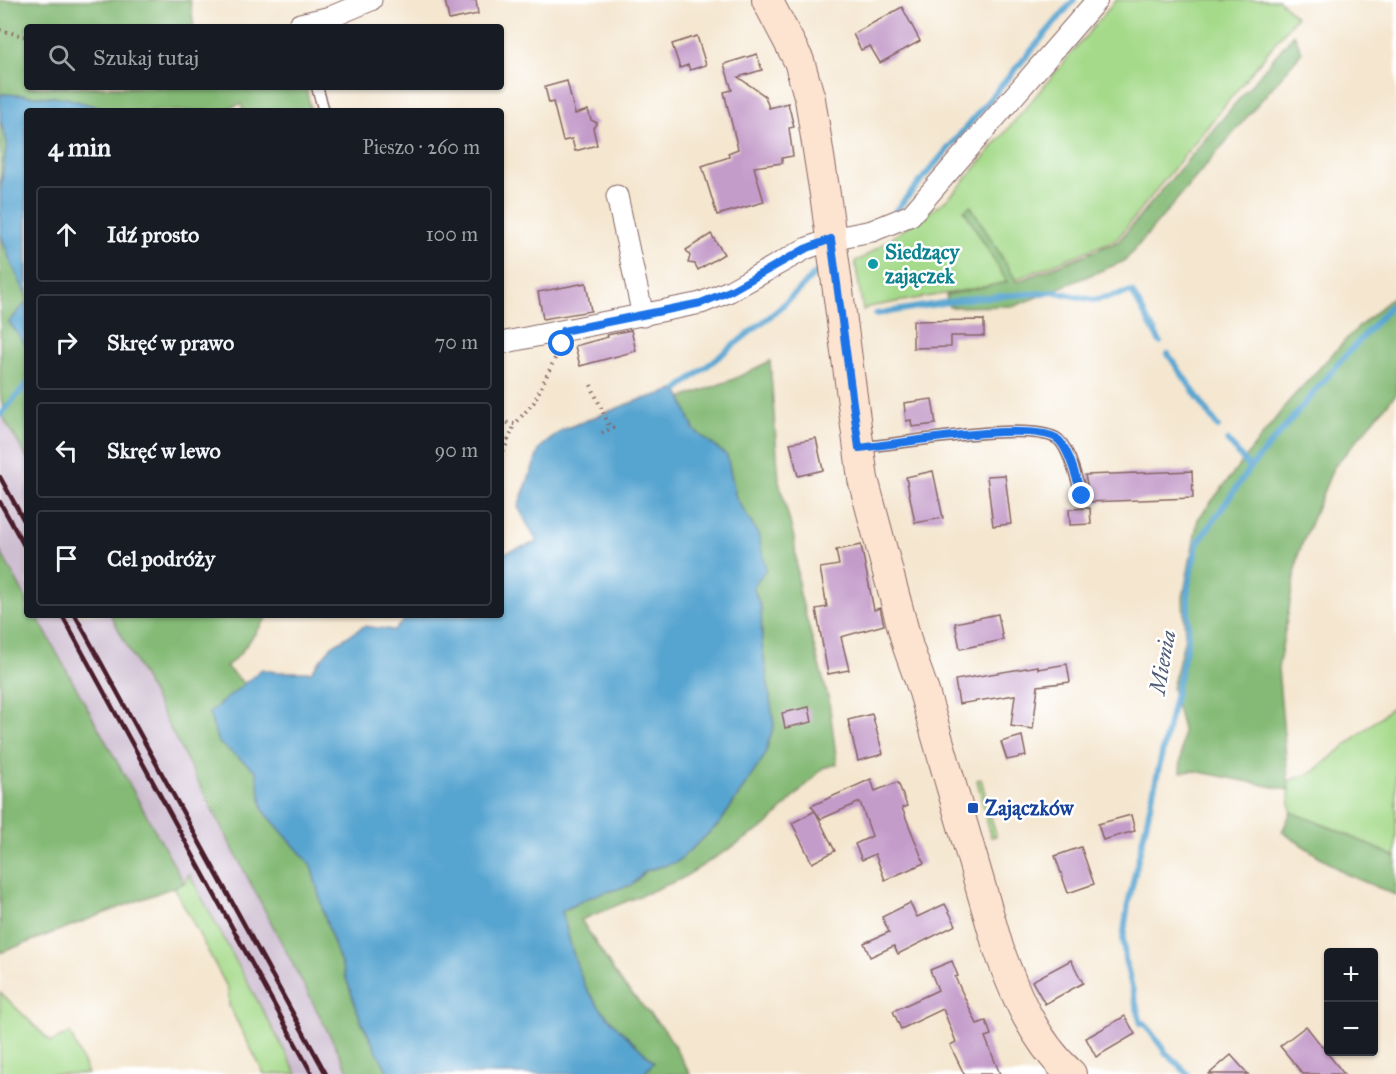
<!DOCTYPE html>
<html lang="pl">
<meta charset="utf-8">
<style>
body{margin:0;font-family:"IM FELL Great Primer",serif;background:#20242c;color:#f1f3f6}
.controls{position:absolute;right:18px;bottom:18px;display:grid;overflow:hidden;border-radius:6px;box-shadow:0 2px 4px #0004}
.controls button{width:54px;height:54px;display:grid;place-items:center;padding:0;border:0;border-bottom:2px solid #363941;background:#171b24;color:#f1f3f6;font:30px sans-serif}
.stop{position:absolute;width:18px;height:18px;margin:-14px;border:4px solid #1a73e8;border-radius:50%;background:#fff}
.stop.end{background:#1a73e8;border-color:#fff;box-shadow:0 2px 6px #0008}
.list{margin:0;padding:0;list-style:none}
h2{display:flex;justify-content:space-between;align-items:center;height:78px;margin:0;padding:0 24px;font-size:26px}
h2 small{font-size:20px;font-weight:400;color:#9ea1a6}
.list li{display:grid;grid-template-columns:39px 1fr auto;gap:18px;align-items:center;box-sizing:border-box;height:96px;margin:0 12px 12px;padding:0 12px;border:2px solid #363941;border-radius:6px}
.list b{display:block;font-size:22px;white-space:nowrap}
.list em{font-size:20px;font-style:normal;color:#9ea1a6}
.icon{flex:none;width:33px;height:33px;fill:none;stroke:currentColor;stroke-width:2;stroke-linecap:round;stroke-linejoin:round}
.map{position:relative;flex:none;width:1396px;height:1074px;overflow:hidden}
.search{position:absolute;background:#171b24;box-shadow:0 2px 4px #0004;left:24px;top:24px;width:480px;height:66px;display:flex;align-items:center;gap:15px;box-sizing:border-box;padding:0 21px;border-radius:6px;color:#9ea1a6;font-size:22px}
.panel{position:absolute;background:#171b24;box-shadow:0 2px 4px #0004;left:24px;top:108px;width:480px;height:510px;border-radius:6px}
.map>svg:first-child{display:block}
.industrial{fill:#cebed1}
.green{fill:#a5da8a;stroke:#787c5a;stroke-width:1.5}
.forest{fill:#84ba76;stroke:#676c50;stroke-width:1.5}
.water{fill:#57a4d0;stroke:#50627e;stroke-width:1.5}
.lines{fill:none;stroke-linecap:round;stroke-linejoin:round}
.stream{stroke:#57a4d0;stroke-width:6}
.building{fill:#c49cca}
.service-casing{stroke:#866564;stroke-width:13}
.minor-casing{stroke:#866564;stroke-width:23}
.secondary-casing{stroke:#866564;stroke-width:32}
.path{stroke:#866564;stroke-width:4;stroke-dasharray:1.5 4.5;stroke-linecap:butt}
.service{stroke:#fff;stroke-width:10}
.minor{stroke:#fff;stroke-width:21}
.secondary{stroke:#fde4d1;stroke-width:30}
.rail{stroke:#4a1f2b;stroke-width:4.5}
.route{stroke:#1a73e8;stroke-width:8}
.culture-dot{fill:#0f9aa8;stroke:#fff;stroke-width:2}
.transit-dot{fill:#1a4fb4;stroke:#fff;stroke-width:2}
.labels{text-anchor:middle;stroke-width:5;stroke-linejoin:round;paint-order:stroke}
.culture-label{font-size:21px;font-weight:bold;fill:#0d838f;stroke:#fff;text-anchor:start}
.transit-label{font-size:21px;font-weight:bold;fill:#164399;stroke:#fff;text-anchor:start}
.water-label{font-size:22px;font-style:italic;fill:#505b75;stroke:#fff}
</style>
<div class="map">
<svg width="1396" height="1074" viewBox="0 0 1396 1074">
<rect width="100%" height="100%" fill="#fff"/>
<filter id="ink" filterUnits="userSpaceOnUse"><feTurbulence type="fractalNoise" baseFrequency=".0167" numOctaves="2"/><feDisplacementMap in="SourceGraphic" scale="12" xChannelSelector="R" yChannelSelector="G"/><feConvolveMatrix kernelMatrix="1 2 1 2 8 2 1 2 1" color-interpolation-filters="sRGB"/></filter>
<filter id="wash" filterUnits="userSpaceOnUse"><feTurbulence type="fractalNoise" baseFrequency=".008" numOctaves="4" result="noise"/><feDisplacementMap in="SourceGraphic" scale="24" xChannelSelector="R" yChannelSelector="G"/><feGaussianBlur stdDeviation="1.35" result="paint"/><feColorMatrix in="noise" values="0 0 0 0 0 0 0 0 0 0 0 0 0 0 0 0 0 1.4 0 .05"/><feComposite in="paint" operator="in"/></filter>
<g filter="url(#wash)">
<rect width="100%" height="100%" fill="#f4e6cf"/>
<g class="industrial">
<polygon points="0,412 27,458 27,600 0,551"/>
<polygon points="36,615 111,615 350,1074 297,1074 189,875 184,883"/>
</g>
<g class="green">
<polygon points="1116,0 1279,0 1296,17 1117,239 1007,283 868,307 863,310 855,261 861,259 945,201 961,185"/>
<polygon points="1396,704 1396,857 1334,829 1291,812 1288,781 1312,773"/>
<polygon points="981,779 996,836 991,837 977,780"/>
<polygon points="189,874 297,1074 264,1074 229,1006 228,989 174,887 184,883"/>
<polygon points="0,992 51,1042 70,1033 88,1074 0,1074"/>
</g>
<g class="forest">
<polygon points="0,0 190,0 194,27 27,27 27,87 306,87 311,111 243,111 241,104 220,111 111,111 66,98 3,94 0,98"/>
<polygon points="1294,34 1302,52 1125,261 1015,306 949,307 946,295 1007,282 964,210 971,206 1017,282 1119,241"/>
<polygon points="0,120 7,142 0,193"/>
<polygon points="0,232 11,263 27,296 27,302 9,322 27,347 27,458 4,419 0,392"/>
<polygon points="1396,294 1396,394 1333,468 1299,552 1278,669 1289,790 1195,771 1180,772 1183,730 1172,688 1185,637 1183,597 1198,519 1289,401 1352,333"/>
<path d="M770,361l9,120 15,57 5,53 30,110 8,63 -14,4 -57,58 -85,53 -100,41 39,61 46,51 24,42h-46l10,-12c-23,-22 -49,-44 -67,-71 -11,-18 -20,-58 -25,-80l30,-15 40,-11 13,-14 32,-9 43,-39 44,-66 10,-32 -12,-80 -1,-37 -8,-21 5,-53 -22,-36 -9,-42 -33,-26 -12,-32 52,-19z"/>
<polygon points="0,551 27,600 27,615 36,615 184,883 0,953"/>
<polygon points="111,615 269,615 239,655 226,667 245,684 210,714 218,742 256,770 263,810 311,865 325,918 361,1021 389,1074 350,1074"/>
<polygon points="1291,812 1334,829 1396,857 1396,895 1346,874 1282,832"/>
</g>
<g class="water">
<polygon points="2,94 66,98 111,111 27,111 27,296 11,263 0,232 0,193 7,142 0,120 0,98"/>
<polygon points="27,302 27,347 9,322"/>
<path d="M678,389l16,41 33,26 9,42 22,36 8,35 -13,18 8,21 1,37 12,80 -10,32 -44,66 -43,39 -32,9 -13,14 -40,11 -30,15c5,21 15,62 26,80 17,27 43,49 66,71l-10,12h-255l-28,-53 -36,-103 -14,-53 -48,-55 -7,-39 -38,-29 -9,-29 53,-44 13,3h36l21,-26 32,-20 30,4 16,-15h91v-61l36,-12 -19,-35 22,-59 22,-18 71,-28z"/>
</g>
<g class="lines">
<g class="stream">
<polyline points="896,210 1074,0"/>
<polyline points="876,314 973,298 1056,292 1093,300 1132,292 1160,342"/>
<polyline points="1168,354 1218,427"/>
<polyline points="678,389 778,310 824,265"/>
<polyline points="0,415 27,384"/>
<polyline points="1228,441 1250,468"/>
<polyline points="1188,1074 1166,1053 1144,1023 1141,1024 1125,959 1123,939 1128,904 1188,639 1188,586 1197,544 1250,468 1340,362 1396,300"/>
</g>
</g>
<g id="blocks">
<g class="building">
<polygon points="445,0 476,0 478,14 449,20"/>
<polygon points="902,7 920,41 880,63 870,46 861,50 853,34"/>
<polygon points="697,36 706,65 690,70 688,65 680,68 672,44"/>
<polygon points="757,54 762,70 738,77 765,96 769,108 788,103 794,127 789,128 793,156 782,158 782,163 754,167 764,202 717,215 702,166 729,157 728,153 738,149 724,92 732,90 724,64"/>
<polygon points="567,81 575,114 588,110 591,120 597,123 593,128 597,145 575,151 572,139 563,141 553,102 549,103 545,87"/>
<polygon points="711,234 724,254 698,270 695,264 688,263 690,256 686,250"/>
<polygon points="586,283 591,311 543,319 538,292"/>
<polygon points="984,320 984,336 951,336 951,347 913,348 913,321"/>
<polygon points="631,330 636,351 580,366 575,346 608,337 607,335"/>
<polygon points="932,399 936,424 912,427 911,420 906,421 904,403"/>
<polygon points="816,438 823,470 798,476 790,443"/>
<polygon points="933,471 943,518 915,523 906,477"/>
<polygon points="1192,471 1193,498 1087,502 1089,494 1085,475"/>
<polygon points="1005,475 1011,524 993,526 987,476"/>
<polygon points="1090,508 1091,524 1070,525 1069,509"/>
<polygon points="861,545 874,610 880,608 884,625 841,637 849,670 828,674 816,609 827,607 820,568 839,565 836,550"/>
<polygon points="998,614 1003,640 960,649 955,623"/>
<polygon points="1067,664 1070,682 1038,686 1033,729 1011,726 1015,695 959,704 955,680 1038,666 1038,669"/>
<polygon points="809,707 812,722 785,728 782,713"/>
<polygon points="872,714 883,754 858,761 848,720"/>
<polygon points="1022,736 1026,756 1007,760 1001,742"/>
<polygon points="871,779 875,791 898,782 907,806 902,808 924,863 885,880 875,854 862,860 855,844 872,836 860,802 821,819 811,806"/>
<polygon points="815,811 835,851 812,863 792,823"/>
<polygon points="1131,815 1135,831 1103,840 1098,824"/>
<polygon points="1081,847 1094,884 1068,893 1055,856"/>
<polygon points="910,903 917,917 945,904 956,925 898,954 894,946 870,957 864,943 889,932 882,917"/>
<polygon points="1071,960 1083,983 1045,1004 1032,981"/>
<polygon points="952,961 958,976 955,977 977,1024 986,1021 991,1035 985,1037 1000,1074 964,1074 950,1045 956,1042 943,1009 901,1029 893,1011 938,990 930,970"/>
<polygon points="1125,1016 1135,1034 1096,1057 1086,1038"/>
<polygon points="1306,1026 1332,1059 1344,1074 1303,1074 1280,1046"/>
<polygon points="1231,1055 1248,1074 1209,1074"/>
</g>
</g>
</g>
<g filter="url(#ink)">
<use href="#blocks" fill-opacity="0" stroke="#866564" stroke-width="1.5"/>
<g class="lines">
<defs>
<g id="service">
<polyline points="317,87 324,111"/>
<path d="M862,447c41,-3 161,-26 194,-9 13,7 21,44 26,58"/>
</g>
<g id="minor">
<polyline points="300,24 331,17 371,0"/>
<polyline points="617,196 643,316"/>
<polyline points="501,343 701,303 730,291 805,249 831,239 872,231 911,215 1097,0"/>
</g>
<path id="secondary" d="M767,0l32,61 11,38 16,102 37,278 45,168 16,45 74,255c16,45 36,94 73,127"/>
</defs>
<use href="#service" class="service-casing"/>
<use href="#minor" class="minor-casing"/>
<use href="#secondary" class="secondary-casing"/>
<g class="path">
<polyline points="0,30 27,37"/>
<polyline points="591,385 610,428"/>
<polyline points="501,422 515,424 534,402 558,352"/>
<polyline points="602,433 618,425"/>
<polyline points="501,457 515,424"/>
</g>
<use href="#service" class="service"/>
<use href="#minor" class="minor"/>
<use href="#secondary" class="secondary"/>
<g class="rail">
<polyline points="0,477 27,526"/>
<polyline points="0,502 27,551"/>
<polyline points="62,615 312,1074"/>
<polyline points="75,615 326,1074"/>
</g>
</g>
</g>
<g class="lines" filter="url(#ink)">
<path class="route" d="M562,344l1,-13 138,-28 29,-12 75,-42 26,-10 28,209c39,-4 166,-27 197,-10 13,8 21,44 26,58"/>
</g>
<circle class="culture-dot" cx="873" cy="264" r="6"/>
<rect class="transit-dot" x="967" y="802" width="12" height="12" rx="3"/>
<g class="labels">
<g class="culture-label">
<text x="885" y="259">Siedzący<tspan x="885" dy="24">zajączek</tspan></text>
</g>
<g class="transit-label">
<text x="985" y="815">Zajączków</text>
</g>
<g class="water-label">
<text transform="translate(1162 662) rotate(-80)" y="8">Mienia</text>
</g>
</g>
</svg>
<div class="controls">
<button>+</button>
<button>−</button>
</div>
<div class="stop" style="left:562px;top:344px"></div>
<div class="stop end" style="left:1082px;top:496px"></div>
<div class="search"><svg class="icon" aria-label="search" viewBox="0 0 24 24"><circle cx="10" cy="10" r="6"/><path d="M15 15l6 6"/></svg>Szukaj tutaj</div>
<section class="panel">
<h2>4 min<small>Pieszo · 260 m</small></h2>
<ul class="list">
<li><svg class="icon" aria-label="ahead" viewBox="0 0 24 24"><path d="M12 20V5M6 11l6-6 6 6"/></svg><div><b>Idź prosto</b></div><em>100 m</em></li>
<li><svg class="icon" aria-label="right" viewBox="0 0 24 24"><path d="M7 20v-9h11M14 6l5 5-5 5"/></svg><div><b>Skręć w prawo</b></div><em>70 m</em></li>
<li><svg class="icon" aria-label="left" viewBox="0 0 24 24"><path d="M17 20v-9H6M10 6l-5 5 5 5"/></svg><div><b>Skręć w lewo</b></div><em>90 m</em></li>
<li><svg class="icon" aria-label="arrive" viewBox="0 0 24 24"><path d="M6 21V4h12l-3 4 3 4H6"/></svg><div><b>Cel podróży</b></div></li>
</ul>
</section>
</div>
